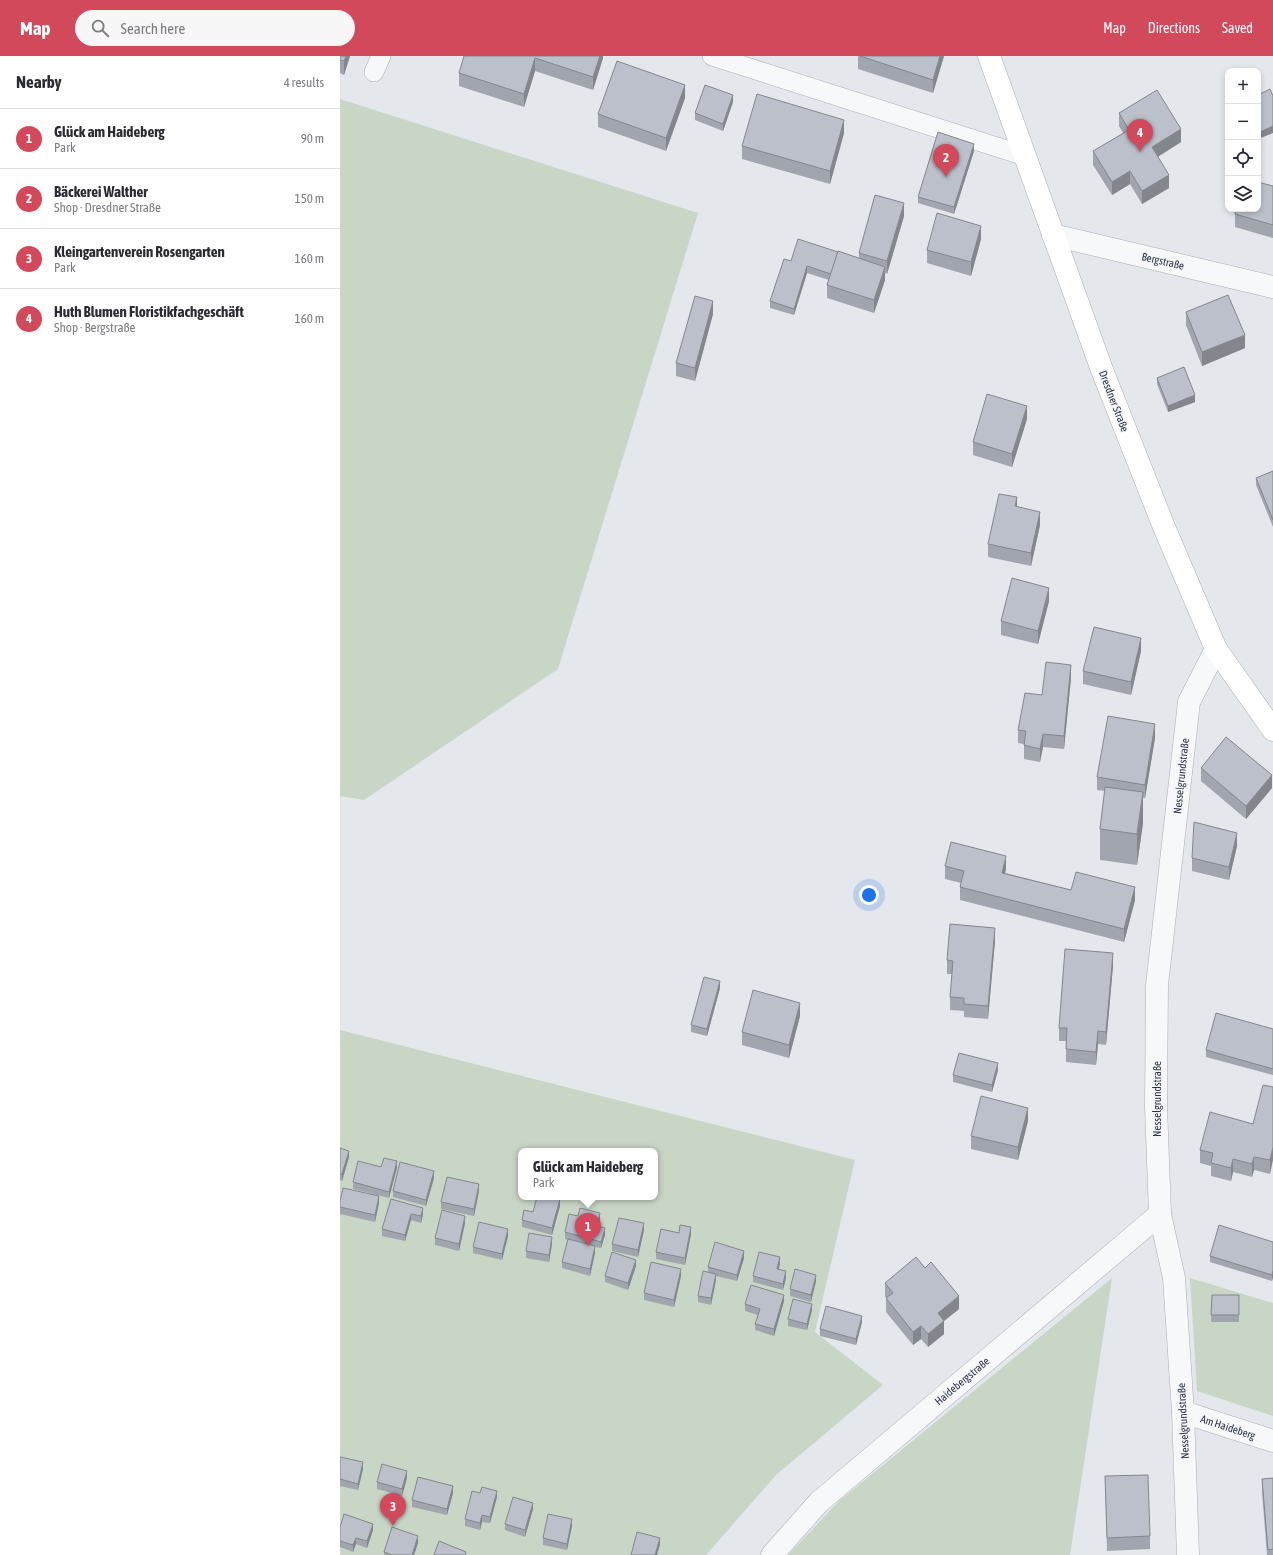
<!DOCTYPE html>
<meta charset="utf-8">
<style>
body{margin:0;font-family:"Asap Condensed",sans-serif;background:#f7f7f7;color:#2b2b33}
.controls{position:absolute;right:12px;top:12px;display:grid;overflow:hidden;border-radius:8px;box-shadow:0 2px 6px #0003}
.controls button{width:36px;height:36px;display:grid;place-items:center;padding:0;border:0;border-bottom:1px solid #e1e1e2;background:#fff;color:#2b2b33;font:20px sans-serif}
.you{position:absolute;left:529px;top:839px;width:14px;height:14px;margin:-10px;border:3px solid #fff;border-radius:50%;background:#1a73e8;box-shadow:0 0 0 6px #1a73e833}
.badge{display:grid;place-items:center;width:26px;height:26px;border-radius:50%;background:#d1495b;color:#fff;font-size:13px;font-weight:700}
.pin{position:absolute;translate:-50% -33px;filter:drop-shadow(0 1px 2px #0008)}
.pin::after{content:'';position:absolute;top:21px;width:14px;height:12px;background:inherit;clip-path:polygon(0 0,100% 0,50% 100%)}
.popup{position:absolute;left:178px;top:1092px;width:140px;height:52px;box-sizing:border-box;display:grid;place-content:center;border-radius:8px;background:#fff;filter:drop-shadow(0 1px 3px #0005);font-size:13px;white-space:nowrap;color:#7c7c81}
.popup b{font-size:15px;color:#2b2b33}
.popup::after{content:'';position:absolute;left:50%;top:100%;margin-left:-8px;border:8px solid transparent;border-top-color:#fff}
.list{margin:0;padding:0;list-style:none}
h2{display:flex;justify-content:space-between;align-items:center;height:52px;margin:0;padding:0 16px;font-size:17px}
h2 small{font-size:13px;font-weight:400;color:#7c7c81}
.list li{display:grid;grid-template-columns:26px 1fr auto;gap:12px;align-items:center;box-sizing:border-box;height:60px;padding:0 16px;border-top:1px solid #e1e1e2}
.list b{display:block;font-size:15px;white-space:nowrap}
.list p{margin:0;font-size:13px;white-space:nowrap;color:#7c7c81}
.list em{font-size:13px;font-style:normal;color:#7c7c81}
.icon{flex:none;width:22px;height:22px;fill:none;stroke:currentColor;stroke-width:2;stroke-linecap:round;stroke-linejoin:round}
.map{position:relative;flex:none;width:933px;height:1499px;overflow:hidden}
header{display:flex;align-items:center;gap:24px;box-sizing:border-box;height:56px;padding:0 20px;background:#d1495b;color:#fff}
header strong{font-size:19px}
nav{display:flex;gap:22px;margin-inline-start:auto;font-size:14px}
.search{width:280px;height:36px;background:#f7f7f7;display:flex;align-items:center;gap:10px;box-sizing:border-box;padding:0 14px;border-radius:22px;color:#7c7c81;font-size:15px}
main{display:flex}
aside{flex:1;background:#fff}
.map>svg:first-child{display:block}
.green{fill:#c9d6c5;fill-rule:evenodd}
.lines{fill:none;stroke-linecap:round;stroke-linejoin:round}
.service-casing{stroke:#a9aeb7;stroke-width:20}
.minor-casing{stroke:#a9aeb7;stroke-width:23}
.secondary-casing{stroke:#a9aeb7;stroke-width:23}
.service{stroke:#f7f8fa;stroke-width:19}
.minor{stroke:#f7f8fa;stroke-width:22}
.secondary{stroke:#fff;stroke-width:22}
.wall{fill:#a1a5ae}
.shaded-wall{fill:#83868d}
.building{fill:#bbc0ca;stroke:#83868d}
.labels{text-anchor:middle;stroke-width:3;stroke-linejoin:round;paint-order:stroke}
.street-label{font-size:11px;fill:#2b3445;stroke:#f4f6f9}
</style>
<header>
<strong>Map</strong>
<div class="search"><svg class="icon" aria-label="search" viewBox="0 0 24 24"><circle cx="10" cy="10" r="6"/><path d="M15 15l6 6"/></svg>Search here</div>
<nav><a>Map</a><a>Directions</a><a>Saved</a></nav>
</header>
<main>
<aside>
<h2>Nearby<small>4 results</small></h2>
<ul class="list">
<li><span class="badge">1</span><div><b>Glück am Haideberg</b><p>Park</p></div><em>90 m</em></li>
<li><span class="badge">2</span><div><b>Bäckerei Walther</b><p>Shop · Dresdner Straße</p></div><em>150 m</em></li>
<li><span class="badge">3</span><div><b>Kleingartenverein Rosengarten</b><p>Park</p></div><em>160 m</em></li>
<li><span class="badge">4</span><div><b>Huth Blumen Floristikfachgeschäft</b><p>Shop · Bergstraße</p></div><em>160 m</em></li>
</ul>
</aside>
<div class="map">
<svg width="933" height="1499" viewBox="0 0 933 1499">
<rect width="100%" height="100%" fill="#e4e7ec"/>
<g class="green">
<polygon points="0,43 358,157 218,613 24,744 0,740"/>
<path d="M0,974l515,130 -40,172 68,53 -107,90 -70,80h-366zM181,1095h134v46h-134z"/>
<polygon points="772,1222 730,1499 448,1499 499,1445"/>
<polygon points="850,1222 933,1247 933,1360 857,1335"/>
</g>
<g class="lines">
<defs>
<g id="service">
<polyline points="372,0 685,100"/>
<polyline points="34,16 41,0"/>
</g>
<g id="minor">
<polyline points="713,179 933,231"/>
<polyline points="843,1356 933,1385"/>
<polyline points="432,1499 479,1446 820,1158"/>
<polyline points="848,1499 843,1356 834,1222 820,1158 816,1051 817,929 849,646 876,593"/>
</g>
<polyline id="secondary" points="649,0 762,314 824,471 876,593 933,674"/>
</defs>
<use href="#service" class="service-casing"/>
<use href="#minor" class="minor-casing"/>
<use href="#secondary" class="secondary-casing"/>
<use href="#service" class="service"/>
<use href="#minor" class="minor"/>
<use href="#secondary" class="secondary"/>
</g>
<g class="wall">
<polygon points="0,0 10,0 4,19 0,17"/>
<polygon points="124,0 263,0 263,2 253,34 195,15 184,51 119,30 119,17"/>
<polygon points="518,0 604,0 593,37 518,13"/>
<polygon points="345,42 326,95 258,71 258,58"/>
<polygon points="393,46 383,75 355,64 355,57"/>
<polygon points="779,57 841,86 818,101 829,132 802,148 790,128 772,139 753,109 753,95 783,77 779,70"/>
<polygon points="504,77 490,128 402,103 402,90"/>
<polygon points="634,95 614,158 578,147 578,141"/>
<polygon points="933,130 933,182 895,171 895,158"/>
<polygon points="564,160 547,218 545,217 545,224 534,257 487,242 487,229 489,224 467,217 454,259 430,252 430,245 451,205 498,196 519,202 519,197"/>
<polygon points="641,183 631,220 587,207 587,194"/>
<polygon points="846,256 905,292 862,310 846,269"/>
<polygon points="373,258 355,325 336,320 336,307"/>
<polygon points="817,322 855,346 828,356 817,328"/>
<polygon points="687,363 672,411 633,399 633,386"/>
<polygon points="933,415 933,471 916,429 916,422"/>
<polygon points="677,451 700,469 691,510 648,501 648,488"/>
<polygon points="709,545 698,588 661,579 661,565"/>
<polygon points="801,595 791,639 743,628 743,615"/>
<polygon points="731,622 724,693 703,691 700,706 684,703 684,688 678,687 678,674 702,639"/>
<polygon points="815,682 805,742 803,742 803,767 797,809 760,804 760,773 765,735 757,734 757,721"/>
<polygon points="861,712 932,732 906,763 861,725"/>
<polygon points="897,790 889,824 852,815 852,802"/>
<polygon points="605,810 666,813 665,817 731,834 795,844 784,886 620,844 620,831 621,827 605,823"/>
<polygon points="655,885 648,963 624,961 624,955 610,954 610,941 612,918 607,918 607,904"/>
<polygon points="773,910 766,989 758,988 756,1009 726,1006 726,985 719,985 719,972"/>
<polygon points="380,932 367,980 351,976 351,969"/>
<polygon points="460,960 449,1002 402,989 402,976"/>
<polygon points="933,973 933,1019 866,1001 866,994"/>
<polygon points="658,1014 652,1036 613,1026 613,1019"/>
<polygon points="933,1031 930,1118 914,1114 912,1121 893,1116 891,1125 871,1120 871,1110 860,1107 860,1094 913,1068"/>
<polygon points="688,1065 678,1104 631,1093 631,1080"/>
<polygon points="0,1092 9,1101 2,1125 0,1124"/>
<polygon points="41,1111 57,1112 49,1142 13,1133 13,1126"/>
<polygon points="94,1122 86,1150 53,1141 53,1135"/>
<polygon points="139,1135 134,1160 101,1153 101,1146"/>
<polygon points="51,1143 83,1158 81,1167 71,1164 65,1185 42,1180 42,1173"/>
<polygon points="0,1145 39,1147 35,1166 0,1158"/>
<polygon points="220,1150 212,1179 182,1171 182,1164 193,1156"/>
<polygon points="238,1160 260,1164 258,1171 265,1179 261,1192 255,1191 255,1197 250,1220 222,1212 222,1206 228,1184 225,1183 225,1176"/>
<polygon points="125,1167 119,1195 95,1189 95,1182"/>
<polygon points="304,1174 298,1201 272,1195 272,1188"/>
<polygon points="339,1177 351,1178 345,1209 316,1203 316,1196"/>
<polygon points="168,1180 162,1204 133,1197 133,1191"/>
<polygon points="933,1186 933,1221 932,1225 870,1206 870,1200"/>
<polygon points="212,1188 209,1206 186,1202 186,1195"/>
<polygon points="404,1202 397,1225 376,1220 376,1224 371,1249 358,1246 358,1240 368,1216 368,1211"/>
<polygon points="440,1208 438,1214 446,1222 443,1234 413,1226 413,1220"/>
<polygon points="296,1210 288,1234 265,1226 265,1220"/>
<polygon points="341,1220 334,1251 304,1244 304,1237"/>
<polygon points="476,1225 471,1246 450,1240 450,1233"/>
<polygon points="545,1227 619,1253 604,1265 604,1278 588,1291 581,1283 573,1289 546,1256 546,1242 545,1240"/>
<polygon points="872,1239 899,1239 899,1266 871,1266"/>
<polygon points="444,1245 434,1280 415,1274 415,1268 418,1259 405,1255 405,1248"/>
<polygon points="472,1254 467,1274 448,1270 448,1263"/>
<polygon points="522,1266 516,1289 480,1280 480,1273"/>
<polygon points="0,1401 23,1413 18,1434 0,1430"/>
<polygon points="765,1420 810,1480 810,1493 767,1495"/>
<polygon points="67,1422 62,1440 37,1433 37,1426"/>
<polygon points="933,1422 933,1499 927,1499 922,1436 922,1423"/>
<polygon points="113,1437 107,1459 72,1451 72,1444"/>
<polygon points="157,1441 150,1467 142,1466 140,1474 125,1470 125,1463"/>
<polygon points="193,1453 185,1481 165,1474 165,1468"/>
<polygon points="232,1470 227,1494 203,1489 203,1482"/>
<polygon points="0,1471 33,1474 27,1492 16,1488 13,1496 0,1491"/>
<polygon points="78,1487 74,1499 44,1499 44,1496"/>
</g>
<g class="shaded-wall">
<polygon points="6,0 10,0 4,19 4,5"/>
<polygon points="260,0 263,0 263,2 253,34 253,21"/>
<polygon points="600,0 604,0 593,37 593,24"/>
<polygon points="195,2 195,15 184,51 184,38"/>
<polygon points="345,29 345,42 326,95 326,82"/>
<polygon points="393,39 393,46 383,75 383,68"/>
<polygon points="504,64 504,77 490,128 490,115"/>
<polygon points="933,70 933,77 918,83 918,77"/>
<polygon points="841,73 841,86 812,104 812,91"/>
<polygon points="634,88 634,95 614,158 614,151"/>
<polygon points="790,115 790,128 772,139 772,126"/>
<polygon points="829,119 829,132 802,148 802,135"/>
<polygon points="564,147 564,160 547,218 547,205"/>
<polygon points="641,170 641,183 631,220 631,206"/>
<polygon points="467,210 467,217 454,259 454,253"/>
<polygon points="545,211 545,224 534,257 534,244"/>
<polygon points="373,245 373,258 355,325 355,312"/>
<polygon points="905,279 905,292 862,310 862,296"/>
<polygon points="855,339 855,346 828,356 828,350"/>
<polygon points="687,350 687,363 672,411 672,398"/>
<polygon points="677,441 677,455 675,450"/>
<polygon points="700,456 700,469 691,510 691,497"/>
<polygon points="709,532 709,545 698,588 698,575"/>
<polygon points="801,582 801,595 791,639 791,626"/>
<polygon points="731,609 731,622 724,693 724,680"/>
<polygon points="815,668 815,682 805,742 805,729"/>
<polygon points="703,678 703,691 700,706 700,693"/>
<polygon points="932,719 932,732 906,763 906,750"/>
<polygon points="803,736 803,767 797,809 797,778"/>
<polygon points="897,777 897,790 889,824 889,811"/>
<polygon points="666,800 666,813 662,830 662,817"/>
<polygon points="795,831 795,844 784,886 784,873"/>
<polygon points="655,872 655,885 648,963 648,950"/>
<polygon points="773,897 773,910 766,989 766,976"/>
<polygon points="380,925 380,932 367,980 367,973"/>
<polygon points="460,947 460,960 449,1002 449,989"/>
<polygon points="758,975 758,988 756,1009 756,996"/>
<polygon points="658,1007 658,1014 652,1036 652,1029"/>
<polygon points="688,1052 688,1065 678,1104 678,1091"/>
<polygon points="933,1091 933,1104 930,1118 930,1104"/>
<polygon points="9,1095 9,1101 2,1125 2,1118"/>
<polygon points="914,1101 914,1114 912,1121 912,1108"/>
<polygon points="893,1103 893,1116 891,1125 891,1112"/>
<polygon points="57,1105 57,1112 49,1142 49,1136"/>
<polygon points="94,1115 94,1122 86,1150 86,1144"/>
<polygon points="139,1128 139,1135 134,1160 134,1153"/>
<polygon points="39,1140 39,1147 35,1166 35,1159"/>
<polygon points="220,1143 220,1150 212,1179 212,1172"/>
<polygon points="83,1152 83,1158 81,1167 81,1160"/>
<polygon points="260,1157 260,1164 257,1177 257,1170"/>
<polygon points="71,1158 71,1164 65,1185 65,1179"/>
<polygon points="125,1160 125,1167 119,1195 119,1188"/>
<polygon points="304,1167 304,1174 298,1201 298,1194"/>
<polygon points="351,1171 351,1178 345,1209 345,1202"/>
<polygon points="265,1172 265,1179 261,1192 261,1186"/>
<polygon points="168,1173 168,1180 162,1204 162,1198"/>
<polygon points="212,1181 212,1188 209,1206 209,1199"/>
<polygon points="255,1190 255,1197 250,1220 250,1213"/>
<polygon points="404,1195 404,1202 397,1225 397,1219"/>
<polygon points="440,1201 440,1208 437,1220 437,1213"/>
<polygon points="296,1204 296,1210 288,1234 288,1227"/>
<polygon points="341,1213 341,1220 334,1251 334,1244"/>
<polygon points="933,1214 933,1221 932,1225 932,1219"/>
<polygon points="446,1215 446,1222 443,1234 443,1228"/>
<polygon points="376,1218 376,1224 371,1249 371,1242"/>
<polygon points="476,1219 476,1225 471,1246 471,1239"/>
<polygon points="444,1239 444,1245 434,1280 434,1273"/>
<polygon points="619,1240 619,1253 604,1265 604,1278 588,1291 588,1278 598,1257"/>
<polygon points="472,1248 472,1254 467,1274 467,1268"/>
<polygon points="522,1260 522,1266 516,1289 516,1283"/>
<polygon points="581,1270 581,1283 573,1289 573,1276"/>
<polygon points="23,1406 23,1413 18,1434 18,1428"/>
<polygon points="67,1415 67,1422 62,1440 62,1433"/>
<polygon points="113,1430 113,1437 107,1459 107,1453"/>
<polygon points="157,1435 157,1441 150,1467 150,1461"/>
<polygon points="193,1447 193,1453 185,1481 185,1474"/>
<polygon points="142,1459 142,1466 140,1474 140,1467"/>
<polygon points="232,1463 232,1470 227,1494 227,1488"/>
<polygon points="33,1468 33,1474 27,1492 27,1485"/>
<polygon points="78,1480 78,1487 74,1499 72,1499"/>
<polygon points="16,1482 16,1488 13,1496 13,1489"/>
<polygon points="320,1482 320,1489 317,1499 315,1499"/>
</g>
<g class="building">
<polygon points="0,0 6,0 4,5 0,4"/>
<polygon points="124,0 260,0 253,21 195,2 184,38 119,17"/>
<polygon points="520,0 600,0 593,24"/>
<polygon points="277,5 345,29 326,82 258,58"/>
<polygon points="365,29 393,39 383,68 355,57"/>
<polygon points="930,33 933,40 933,70 918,77 918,39"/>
<polygon points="817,34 841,73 812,91 829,119 802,135 790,115 772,126 753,95 789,74 779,57"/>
<polygon points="417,38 504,64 490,115 402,90"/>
<polygon points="598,76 634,88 614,151 578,141"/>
<polygon points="918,126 933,130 933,169 895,158 896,153 918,153"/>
<polygon points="535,139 564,147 547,205 519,197"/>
<polygon points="597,157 641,170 631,206 587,194"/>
<polygon points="458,183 498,196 491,218 467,210 454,253 430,245 444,203 451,205"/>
<polygon points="498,195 545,211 534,244 487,229"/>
<polygon points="888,239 905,279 862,296 846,256"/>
<polygon points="355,240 373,245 355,312 336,307"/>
<polygon points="844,311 855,339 828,350 817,322"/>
<polygon points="647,338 687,350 672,398 633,386"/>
<polygon points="933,415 933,464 916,422"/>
<polygon points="659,438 677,441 675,450 700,456 691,497 648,488"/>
<polygon points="672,522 709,532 698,575 661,565"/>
<polygon points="754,571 801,582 791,626 743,615"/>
<polygon points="706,606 731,609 724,680 703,678 700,693 684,689 686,675 678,674 685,637 702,639"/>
<polygon points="768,660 815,668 805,729 757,721"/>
<polygon points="886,681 932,719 906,750 861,712"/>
<polygon points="765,731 803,736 797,778 760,773"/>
<polygon points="854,766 897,777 889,811 852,802"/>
<polygon points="611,786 666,800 662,817 731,834 736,816 795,831 784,873 620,831 624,815 605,810"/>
<polygon points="610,868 655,872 648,950 624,948 624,942 610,941 613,905 607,904"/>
<polygon points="725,893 773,897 766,976 758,975 756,996 726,993 727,972 719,972"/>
<polygon points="364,921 380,925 367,973 351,969"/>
<polygon points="413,934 460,947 449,989 402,976"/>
<polygon points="876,957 933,973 933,1013 866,994"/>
<polygon points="619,997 658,1007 652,1029 613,1019"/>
<polygon points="923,1029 933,1031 933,1091 930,1104 914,1101 912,1108 893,1103 891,1112 871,1107 873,1097 860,1094 870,1056 913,1068"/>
<polygon points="641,1040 688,1052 678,1091 631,1080"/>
<polygon points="0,1092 9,1095 2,1118 0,1118"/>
<polygon points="44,1102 57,1105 49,1136 13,1126 18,1105 41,1111"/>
<polygon points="60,1106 94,1115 86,1144 53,1135"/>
<polygon points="107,1121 139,1128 134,1153 101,1146"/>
<polygon points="3,1132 39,1140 35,1159 0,1151 0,1145"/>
<polygon points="197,1141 211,1141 220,1143 212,1172 182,1164 184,1154 193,1156"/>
<polygon points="51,1143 83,1152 81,1160 71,1158 65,1179 42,1173"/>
<polygon points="240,1152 260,1157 257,1170 265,1172 261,1186 225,1176 229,1158 238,1160"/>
<polygon points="102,1154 125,1160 119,1188 95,1182"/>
<polygon points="279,1162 304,1167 298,1194 272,1188"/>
<polygon points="139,1166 168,1173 162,1198 133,1191"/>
<polygon points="340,1169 351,1171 345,1202 316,1196 321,1173 339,1177"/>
<polygon points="879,1169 933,1186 933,1214 932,1219 870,1200"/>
<polygon points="189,1177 212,1181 209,1199 186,1195"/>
<polygon points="228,1183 255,1190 250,1213 222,1206"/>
<polygon points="375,1186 404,1195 397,1219 368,1211"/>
<polygon points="272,1196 296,1204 288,1227 265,1220"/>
<polygon points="419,1196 440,1201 437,1213 446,1215 443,1228 413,1220"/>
<polygon points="576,1201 585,1212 591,1206 619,1240 598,1257 604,1265 588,1278 581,1270 573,1276 546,1242 553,1237 545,1227"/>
<polygon points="311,1206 341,1213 334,1244 304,1237"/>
<polygon points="455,1213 476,1219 471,1239 450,1233"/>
<polygon points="363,1215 376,1218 371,1242 358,1240"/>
<polygon points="411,1229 444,1239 434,1273 415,1268 420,1253 405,1248"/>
<polygon points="872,1239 899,1239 899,1259 871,1259"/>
<polygon points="453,1243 472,1248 467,1268 448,1263"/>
<polygon points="486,1250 522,1260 516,1283 480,1273"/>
<polygon points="0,1401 23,1406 18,1428 0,1423"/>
<polygon points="42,1408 67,1415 62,1433 37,1426"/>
<polygon points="808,1419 810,1480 767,1482 765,1420"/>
<polygon points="78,1421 113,1430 107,1453 72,1444"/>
<polygon points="933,1422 933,1493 928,1494 922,1423"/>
<polygon points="142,1431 157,1435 150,1461 142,1459 140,1467 125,1463 132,1435 140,1437"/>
<polygon points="173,1441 193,1447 185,1474 165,1468"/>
<polygon points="4,1458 33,1468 27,1485 16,1482 13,1489 0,1485 0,1471"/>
<polygon points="208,1458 232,1463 227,1488 203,1482"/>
<polygon points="52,1471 78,1480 72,1499 52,1499 44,1496"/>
<polygon points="297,1476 320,1482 315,1499 291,1499"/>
<polygon points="99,1485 126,1496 125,1499 94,1499"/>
</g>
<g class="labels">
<g class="street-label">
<text transform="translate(823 205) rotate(13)" y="4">Bergstraße</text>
<text transform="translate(774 345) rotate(69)" y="4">Dresdner Straße</text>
<text transform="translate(841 720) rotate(-84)" y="4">Nesselgrundstraße</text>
<text transform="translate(817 1043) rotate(-90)" y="4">Nesselgrundstraße</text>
<text transform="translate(622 1325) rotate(-40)" y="4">Haidebergstraße</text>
<text transform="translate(843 1365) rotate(-93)" y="4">Nesselgrundstraße</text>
<text transform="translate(888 1371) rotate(18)" y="4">Am Haideberg</text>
</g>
</g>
</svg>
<div class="controls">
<button>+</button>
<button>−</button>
<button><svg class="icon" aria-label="locate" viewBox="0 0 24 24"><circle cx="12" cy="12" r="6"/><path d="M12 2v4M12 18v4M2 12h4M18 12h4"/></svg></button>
<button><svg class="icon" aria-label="layers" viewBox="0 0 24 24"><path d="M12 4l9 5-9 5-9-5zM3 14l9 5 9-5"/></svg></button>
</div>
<div class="you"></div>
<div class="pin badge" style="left:248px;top:1190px">1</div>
<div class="popup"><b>Glück am Haideberg</b>Park</div>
<div class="pin badge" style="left:606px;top:121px">2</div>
<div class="pin badge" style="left:53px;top:1470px">3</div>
<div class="pin badge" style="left:800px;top:96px">4</div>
</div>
</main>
